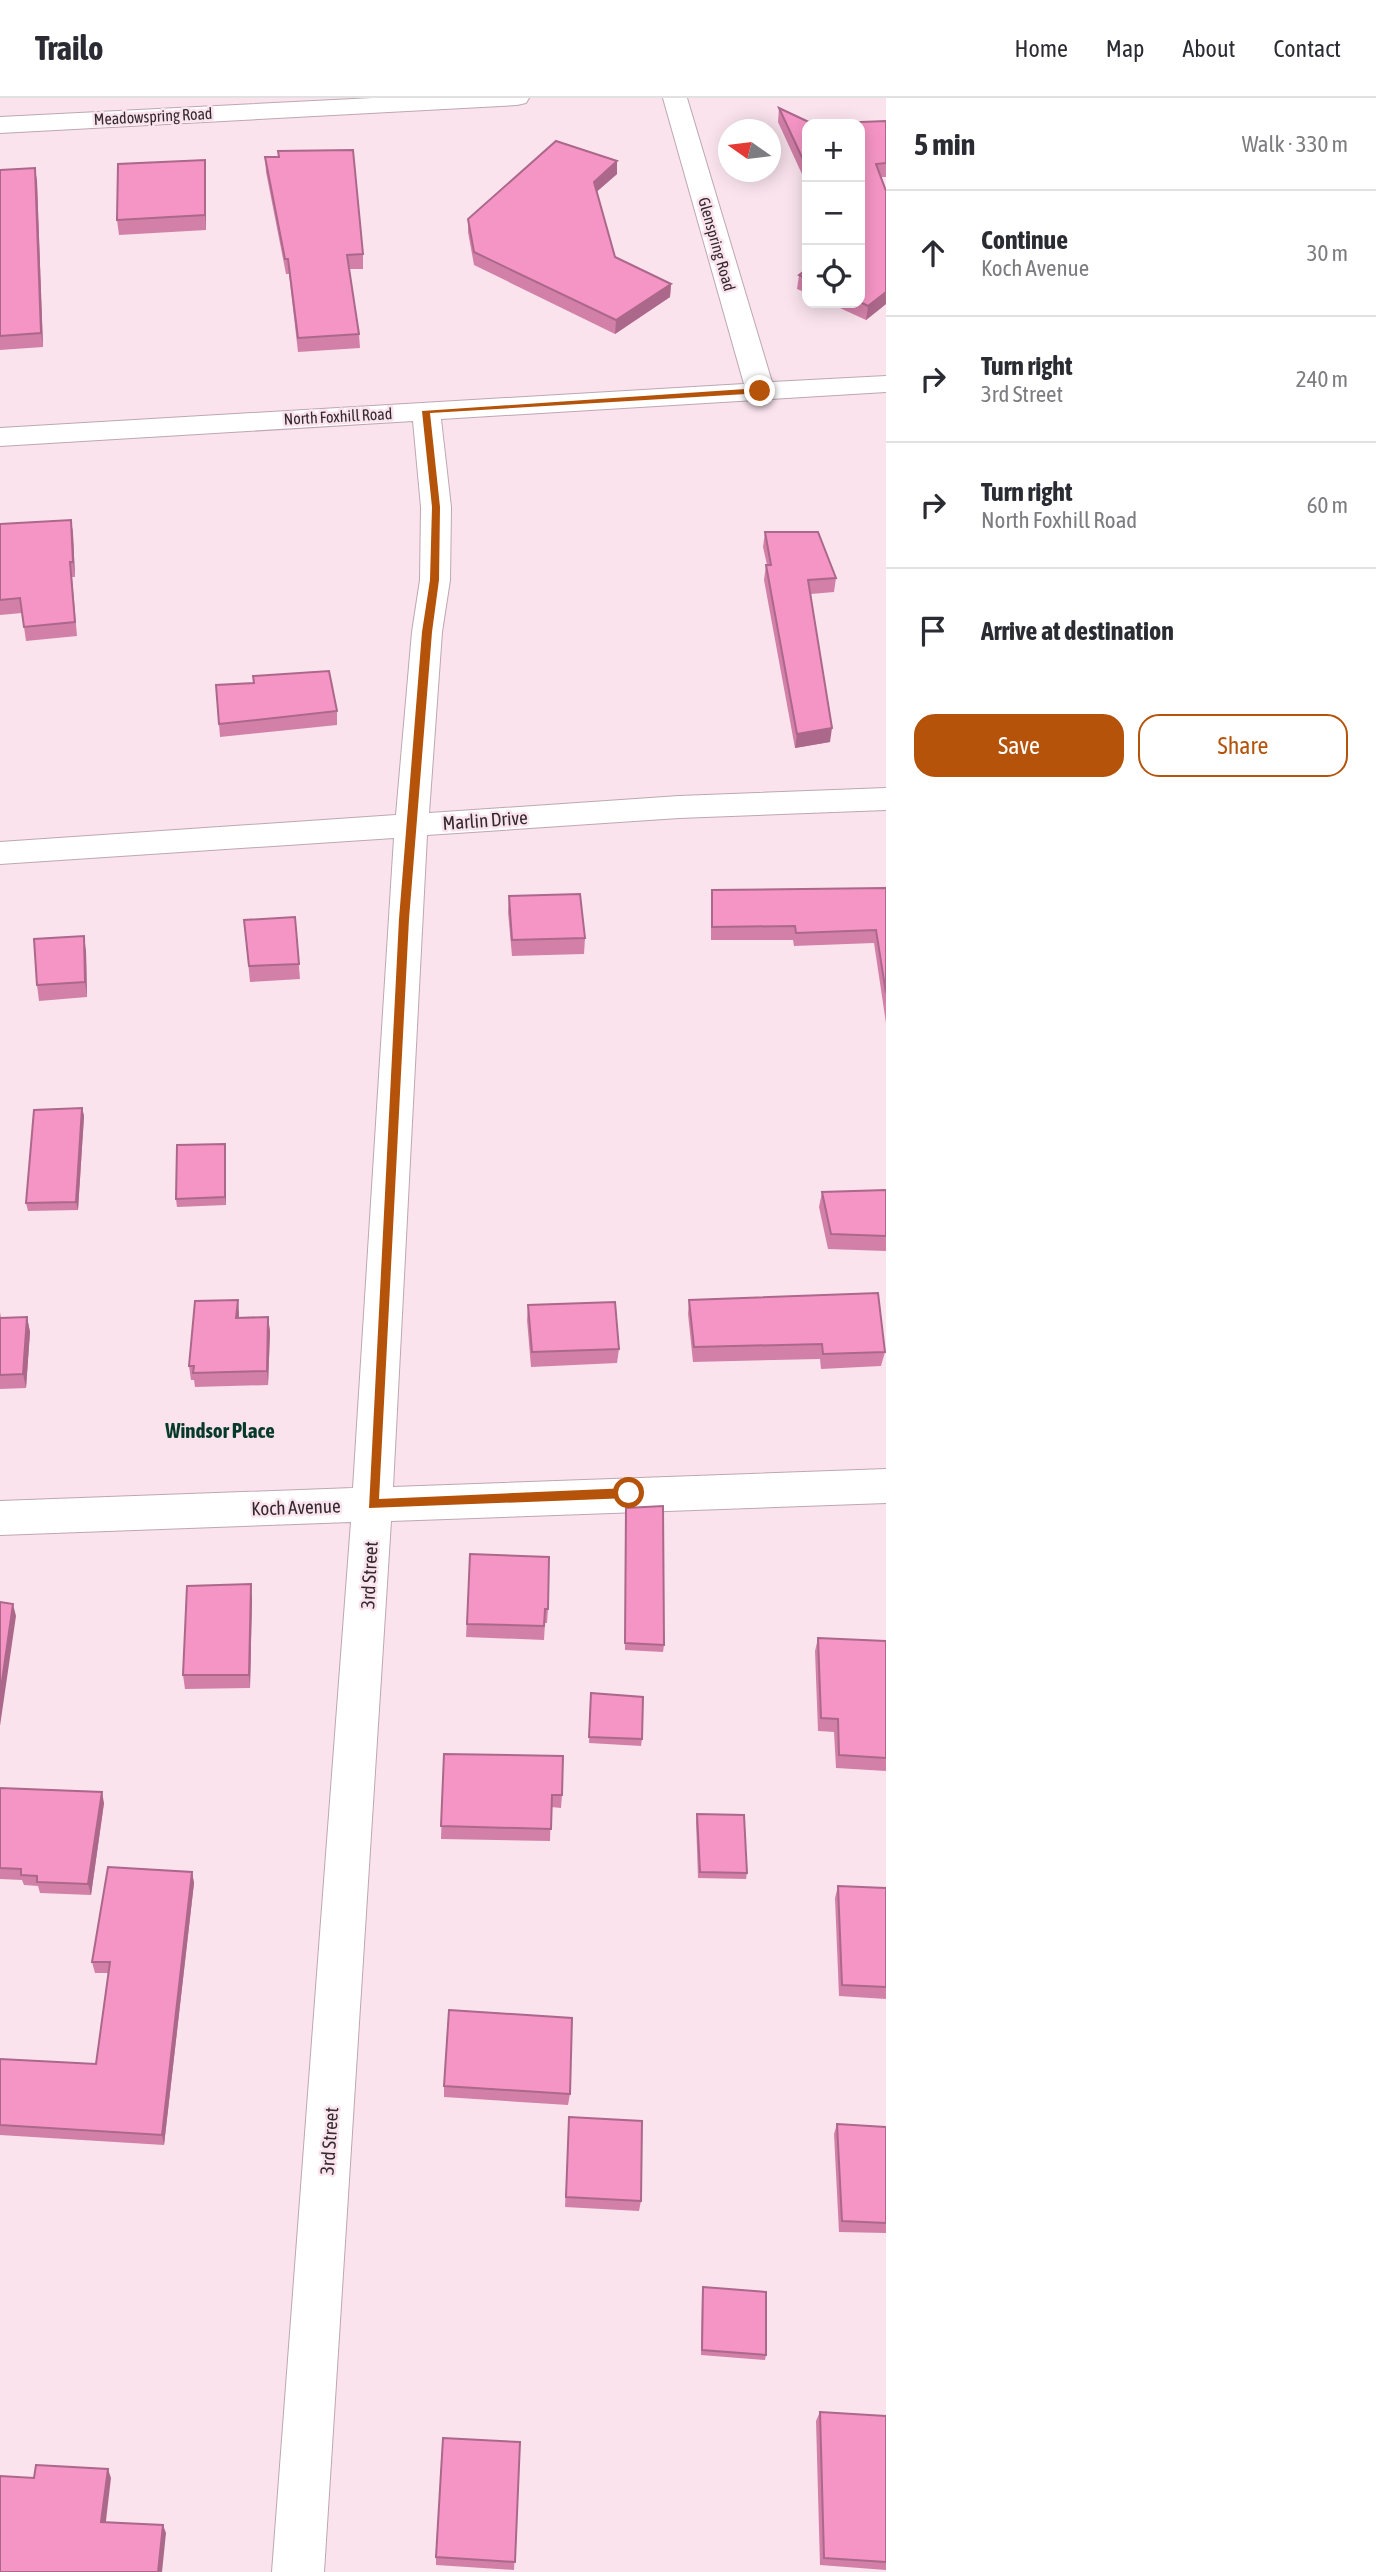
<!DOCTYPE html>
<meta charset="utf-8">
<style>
body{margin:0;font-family:"Asap Condensed",sans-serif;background:#f7f7f7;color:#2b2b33}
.controls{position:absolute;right:21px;top:21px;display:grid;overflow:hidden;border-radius:14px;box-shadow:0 4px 18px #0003}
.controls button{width:63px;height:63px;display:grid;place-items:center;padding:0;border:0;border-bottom:2px solid #e1e1e2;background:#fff;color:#2b2b33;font:35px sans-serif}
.compass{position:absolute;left:718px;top:21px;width:63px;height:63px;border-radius:50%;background:#fff;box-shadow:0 4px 18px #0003;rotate:284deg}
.stop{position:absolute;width:21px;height:21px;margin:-16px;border:5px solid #b45309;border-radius:50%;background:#fff}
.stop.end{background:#b45309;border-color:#fff;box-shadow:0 2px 7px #0008}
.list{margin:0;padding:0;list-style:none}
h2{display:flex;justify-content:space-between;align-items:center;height:91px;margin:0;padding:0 28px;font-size:30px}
h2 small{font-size:23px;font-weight:400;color:#7c7c81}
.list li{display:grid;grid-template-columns:46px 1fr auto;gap:21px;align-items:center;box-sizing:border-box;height:126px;padding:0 28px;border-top:2px solid #e1e1e2}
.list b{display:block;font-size:26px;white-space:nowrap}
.list p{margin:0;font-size:23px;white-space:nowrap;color:#7c7c81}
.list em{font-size:23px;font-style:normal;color:#7c7c81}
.actions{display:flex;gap:14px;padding:21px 28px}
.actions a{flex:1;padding:16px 0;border:2px solid #b45309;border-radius:21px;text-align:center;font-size:24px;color:#b45309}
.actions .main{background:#b45309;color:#fff}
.icon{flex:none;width:38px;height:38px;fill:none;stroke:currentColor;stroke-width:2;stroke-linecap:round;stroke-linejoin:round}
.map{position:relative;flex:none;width:886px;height:2474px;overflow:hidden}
header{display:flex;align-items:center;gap:42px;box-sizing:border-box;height:98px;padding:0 35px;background:#fff;border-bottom:2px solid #e1e1e2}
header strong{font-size:33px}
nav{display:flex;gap:38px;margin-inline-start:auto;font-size:24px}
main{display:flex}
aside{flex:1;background:#fff}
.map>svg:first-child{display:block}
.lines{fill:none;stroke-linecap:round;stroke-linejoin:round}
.minor-casing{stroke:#bda7b1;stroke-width:2}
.minor{fill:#fff;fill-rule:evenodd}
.wall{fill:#d380a9}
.shaded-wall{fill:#ac688a}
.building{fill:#f595c5;stroke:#ac688a;stroke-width:2}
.route{fill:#b45309}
.labels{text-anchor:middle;stroke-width:5;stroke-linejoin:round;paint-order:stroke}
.far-street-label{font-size:16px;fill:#332a2e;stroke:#fae3ed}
.street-label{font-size:19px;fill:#332a2e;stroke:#fae3ed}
.neighbourhood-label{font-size:21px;font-weight:bold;fill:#053a2a;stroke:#fae3ed}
</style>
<header>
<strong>Trailo</strong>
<nav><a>Home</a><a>Map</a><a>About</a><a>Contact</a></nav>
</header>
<main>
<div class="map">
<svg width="886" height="2474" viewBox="0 0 886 2474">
<rect width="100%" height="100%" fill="#fae3ed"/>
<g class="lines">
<defs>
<g id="minor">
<polygon points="373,0 529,0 526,5 517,7 0,35 0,19"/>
<polygon points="663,0 687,0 772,284 886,278 886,294 441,321 451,409 450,482 442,534 429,715 679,698 886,690 886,712 679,720 427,737 393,1389 886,1371 886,1405 391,1423 324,2474 272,2474 351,1424 0,1437 0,1403 353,1390 394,740 0,766 0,744 396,717 412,534 420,482 421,409 413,323 0,348 0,330 744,286"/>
</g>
</defs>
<use href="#minor" class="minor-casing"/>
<use href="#minor" class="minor"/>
</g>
<g class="wall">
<polygon points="779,10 807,26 807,87 778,24"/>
<polygon points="886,23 886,79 881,79 886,93 886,206 866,222 829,205 860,205 860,26"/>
<polygon points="265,59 363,156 363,171 349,171 359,236 360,250 298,254 289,176 286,176 266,74"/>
<polygon points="205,62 206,77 206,132 119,137 117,122"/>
<polygon points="617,63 617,76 596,94 615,159 671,186 670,199 615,236 474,167 468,134 468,121"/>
<polygon points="35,70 37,84 43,249 0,252 0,72"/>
<polygon points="807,171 807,195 797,191 799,177"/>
<polygon points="71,422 73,436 75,479 72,479 77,538 26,543 22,515 0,517 0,426"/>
<polygon points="765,434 836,480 834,494 811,496 830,644 795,650 764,482 766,467 767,467 763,449"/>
<polygon points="216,587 337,613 337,627 220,639"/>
<polygon points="886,790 886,925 874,845 794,848 793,842 711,842 711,805 712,792"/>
<polygon points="509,798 585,840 584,856 512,858 508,814"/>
<polygon points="295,819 300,881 250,884 244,822"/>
<polygon points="86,853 87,899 39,903 37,887"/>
<polygon points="82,1010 84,1018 78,1112 28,1113 26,1105"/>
<polygon points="225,1046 226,1107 177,1109 176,1101"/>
<polygon points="886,1092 886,1153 828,1151 819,1109 822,1094"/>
<polygon points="238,1202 239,1220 268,1219 270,1234 268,1287 195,1289 194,1282 191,1282 189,1268"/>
<polygon points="689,1202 885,1254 881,1268 821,1271 820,1261 693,1264 688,1216"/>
<polygon points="528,1207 619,1251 617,1265 531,1269 527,1222"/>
<polygon points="0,1214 1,1220 27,1219 30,1234 26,1290 0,1291"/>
<polygon points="626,1410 664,1547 663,1554 625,1552"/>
<polygon points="470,1456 548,1511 547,1525 545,1525 544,1542 466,1539"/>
<polygon points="252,1500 250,1590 185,1591 183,1577"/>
<polygon points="818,1540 886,1543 886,1673 836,1670 834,1634 818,1633 815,1553"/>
<polygon points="591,1595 642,1641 641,1648 589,1645"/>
<polygon points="444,1656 562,1697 561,1710 551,1709 550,1743 441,1741"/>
<polygon points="0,1690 104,1705 91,1797 40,1795 38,1788 24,1787 22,1782 0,1781"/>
<polygon points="697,1716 747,1775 746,1781 698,1780 696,1723"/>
<polygon points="192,1774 194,1785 164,2047 0,2037 0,1961 96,1966 108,1875 95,1875 92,1864"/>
<polygon points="838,1788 886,1790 886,1901 839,1898 835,1800"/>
<polygon points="444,1988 570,1996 568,2007 444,1999"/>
<polygon points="569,2019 641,2103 639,2113 565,2109"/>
<polygon points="837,2026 886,2029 886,2135 839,2134 834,2036"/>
<polygon points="703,2189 766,2257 765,2262 701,2257 702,2194"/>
<polygon points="820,2314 886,2318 886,2472 820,2467 816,2323"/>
<polygon points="520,2344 514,2472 436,2467 436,2459"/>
</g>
<g class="shaded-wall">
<polygon points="205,62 206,77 206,132 205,117"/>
<polygon points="617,63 617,76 593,97 594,84"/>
<polygon points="35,70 37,84 43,249 41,235"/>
<polygon points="671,186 670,199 615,236 616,222"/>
<polygon points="886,194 886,206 866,222 868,208"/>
<polygon points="71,422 73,436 75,479 73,464"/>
<polygon points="832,630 830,644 795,650 797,636"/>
<polygon points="84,838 86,853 87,899 85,884"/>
<polygon points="82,1010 84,1018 78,1112 76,1104"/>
<polygon points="225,1046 226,1054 226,1107 225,1099"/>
<polygon points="238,1202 239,1216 238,1234 236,1220"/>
<polygon points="27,1219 30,1234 26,1290 23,1276"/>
<polygon points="268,1219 270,1234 268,1287 267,1273"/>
<polygon points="251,1486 252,1500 250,1590 249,1577"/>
<polygon points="13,1506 16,1518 0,1628 0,1597"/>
<polygon points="102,1694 104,1705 91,1797 88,1786"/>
<polygon points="192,1774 194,1785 164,2047 162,2037"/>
<polygon points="108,2371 111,2380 105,2431 101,2424"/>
<polygon points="163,2427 166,2435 162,2474 158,2474"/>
</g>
<g class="building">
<polygon points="779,10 813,26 807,26 807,70"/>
<polygon points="886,23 886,65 876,66 886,93 886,194 868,208 860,204 860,26 833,26 836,25"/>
<polygon points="556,43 617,63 594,84 615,159 671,186 616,222 474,154 468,121"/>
<polygon points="353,52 363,156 347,157 359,236 298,240 288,161 285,161 265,59 279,59 278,53"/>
<polygon points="205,62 205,117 117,122 118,66"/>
<polygon points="35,70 41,235 0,238 0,72"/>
<polygon points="807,171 807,181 799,177"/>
<polygon points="71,422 73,464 70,464 75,524 24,529 20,500 0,502 0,426"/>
<polygon points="765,434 818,434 836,480 808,482 832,630 797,636 766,467 771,467"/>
<polygon points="329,573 337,613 219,626 216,587 254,585 253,578"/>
<polygon points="886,790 886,895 876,832 796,835 795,828 712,829 712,792"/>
<polygon points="580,796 585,840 512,842 509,798"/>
<polygon points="295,819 299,866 249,868 244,822"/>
<polygon points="84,838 85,884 37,887 34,841"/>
<polygon points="82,1010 76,1104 26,1105 34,1012"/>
<polygon points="225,1046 225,1099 176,1101 177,1047"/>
<polygon points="886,1092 886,1138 831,1136 822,1094"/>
<polygon points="878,1195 885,1254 823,1256 822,1246 694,1249 689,1202"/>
<polygon points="238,1202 236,1220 268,1219 267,1273 193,1275 194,1268 189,1268 195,1203"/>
<polygon points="615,1204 619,1251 532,1254 528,1207"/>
<polygon points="27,1219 23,1276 0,1277 0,1220"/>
<polygon points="663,1408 664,1547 625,1545 626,1410"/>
<polygon points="470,1456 549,1459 548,1511 545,1511 544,1528 467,1526"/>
<polygon points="251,1486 249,1577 183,1577 187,1488"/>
<polygon points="0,1504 13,1506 0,1597"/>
<polygon points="818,1540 886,1543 886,1660 839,1657 838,1621 821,1620"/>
<polygon points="591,1595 643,1599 642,1641 589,1639"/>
<polygon points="444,1656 563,1658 562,1697 552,1697 551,1731 441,1728"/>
<polygon points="0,1690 102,1694 88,1786 37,1784 37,1778 21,1777 21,1771 0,1770"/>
<polygon points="697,1716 744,1717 747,1775 700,1774"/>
<polygon points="108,1769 192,1774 162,2037 0,2027 0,1961 96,1966 110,1864 92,1864"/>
<polygon points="838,1788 886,1790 886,1889 842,1887"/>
<polygon points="449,1912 572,1920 570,1996 444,1988"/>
<polygon points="569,2019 642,2023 641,2103 566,2099"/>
<polygon points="837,2026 886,2029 886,2125 842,2123"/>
<polygon points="703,2189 766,2194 766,2257 702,2252"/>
<polygon points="820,2314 886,2318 886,2464 824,2460"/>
<polygon points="443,2340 520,2344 515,2464 436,2459"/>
<polygon points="36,2367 108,2371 101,2424 163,2427 158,2474 0,2474 0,2378 34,2380"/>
</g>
<polygon class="route" points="760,290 763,295 430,315 440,409 439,482 432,534 409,821 379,1401 629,1390 635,1395 629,1400 369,1410 399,821 422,534 430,482 432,409 422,313"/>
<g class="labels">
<g class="far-street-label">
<text transform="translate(153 18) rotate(-3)" y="6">Meadowspring Road</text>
<text transform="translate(717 146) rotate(74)" y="6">Glenspring Road</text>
<text transform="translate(338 318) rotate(-3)" y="6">North Foxhill Road</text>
</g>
<g class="street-label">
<text transform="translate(485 722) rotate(-4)" y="7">Marlin Drive</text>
<text transform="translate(296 1409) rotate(-2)" y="7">Koch Avenue</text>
<text transform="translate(369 1477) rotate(-87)" y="7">3rd Street</text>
<text transform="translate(329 2043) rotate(-86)" y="7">3rd Street</text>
</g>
<g class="neighbourhood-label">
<text x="220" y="1340">Windsor Place</text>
</g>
</g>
</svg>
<div class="controls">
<button>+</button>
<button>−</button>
<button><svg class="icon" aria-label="locate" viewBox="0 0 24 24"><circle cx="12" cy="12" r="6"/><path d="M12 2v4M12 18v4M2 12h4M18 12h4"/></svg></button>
</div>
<svg class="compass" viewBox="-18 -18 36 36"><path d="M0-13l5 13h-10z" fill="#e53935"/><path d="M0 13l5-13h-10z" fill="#7c7c81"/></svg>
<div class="stop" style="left:629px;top:1395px"></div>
<div class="stop end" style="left:760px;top:293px"></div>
</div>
<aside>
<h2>5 min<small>Walk · 330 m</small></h2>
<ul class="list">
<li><svg class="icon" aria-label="ahead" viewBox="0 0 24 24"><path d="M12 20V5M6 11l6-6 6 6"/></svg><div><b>Continue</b><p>Koch Avenue</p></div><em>30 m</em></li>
<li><svg class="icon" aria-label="right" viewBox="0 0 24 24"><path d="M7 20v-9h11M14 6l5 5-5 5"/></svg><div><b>Turn right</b><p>3rd Street</p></div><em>240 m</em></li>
<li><svg class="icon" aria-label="right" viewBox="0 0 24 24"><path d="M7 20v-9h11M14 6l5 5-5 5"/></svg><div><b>Turn right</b><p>North Foxhill Road</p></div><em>60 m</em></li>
<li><svg class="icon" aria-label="arrive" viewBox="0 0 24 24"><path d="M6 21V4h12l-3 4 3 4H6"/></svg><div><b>Arrive at destination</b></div></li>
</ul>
<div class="actions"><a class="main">Save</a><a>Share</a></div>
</aside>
</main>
